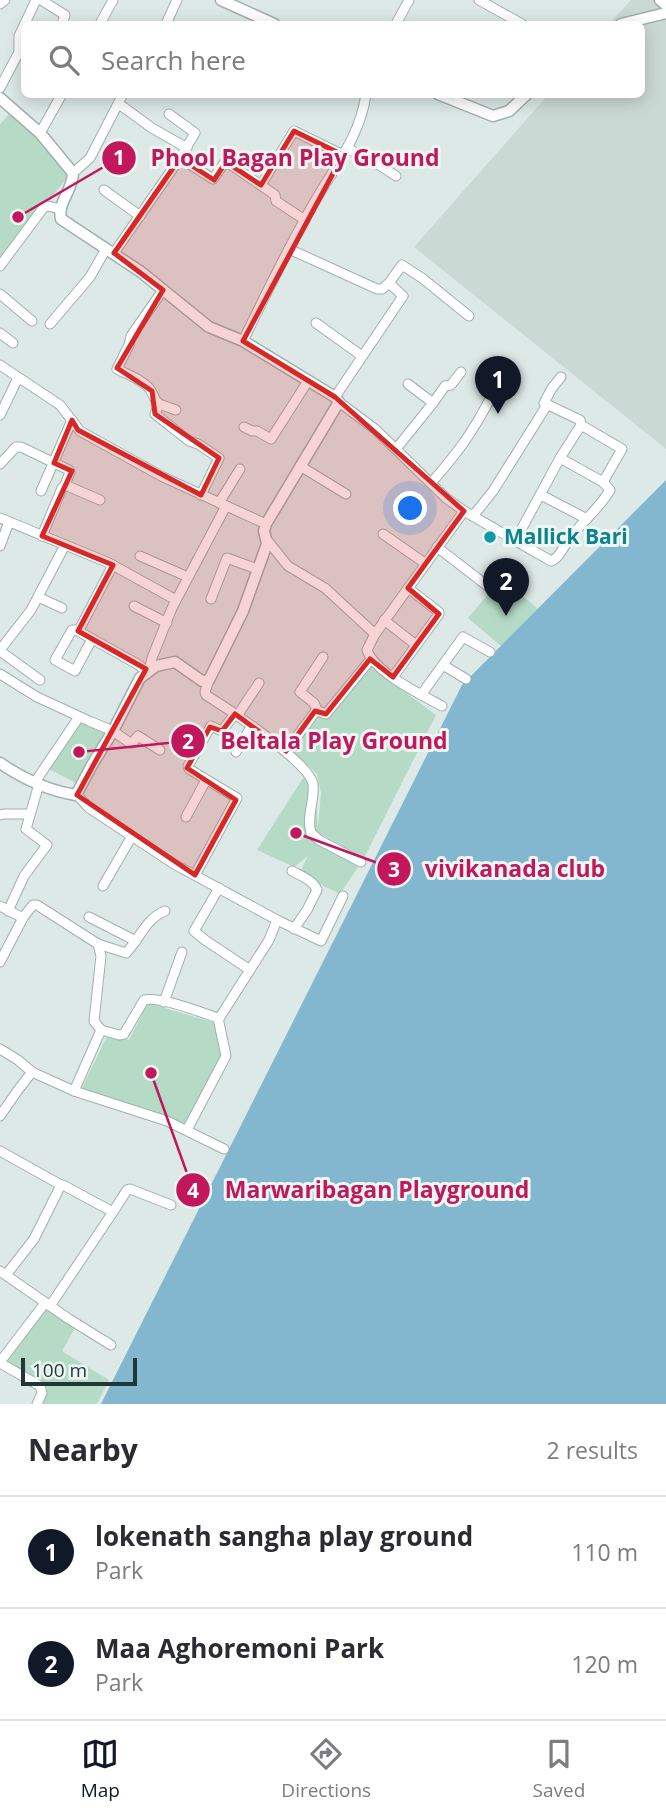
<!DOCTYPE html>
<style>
body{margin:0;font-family:"Open Sans",sans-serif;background:#f7f7f7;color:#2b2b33}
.scale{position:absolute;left:21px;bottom:18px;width:116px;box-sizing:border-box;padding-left:7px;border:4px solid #1f3836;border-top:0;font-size:19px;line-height:24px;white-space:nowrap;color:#1f3836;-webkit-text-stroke:5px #edf6f3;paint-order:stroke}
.you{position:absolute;left:411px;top:509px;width:24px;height:24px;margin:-18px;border:5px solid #fff;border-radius:50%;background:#1a73e8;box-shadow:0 0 0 10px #1a73e833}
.badge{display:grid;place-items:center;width:46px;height:46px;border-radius:50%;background:#111827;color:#fff;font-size:23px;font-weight:700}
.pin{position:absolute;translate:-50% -58px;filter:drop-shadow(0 2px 4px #0008)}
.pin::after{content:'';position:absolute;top:37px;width:24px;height:21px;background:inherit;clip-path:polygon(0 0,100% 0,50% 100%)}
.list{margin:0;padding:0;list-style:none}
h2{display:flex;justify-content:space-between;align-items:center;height:91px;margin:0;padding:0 28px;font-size:30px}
h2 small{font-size:23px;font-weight:400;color:#7c7c81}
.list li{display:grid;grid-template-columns:46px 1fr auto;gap:21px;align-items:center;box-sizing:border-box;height:112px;padding:0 28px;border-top:2px solid #e1e1e2}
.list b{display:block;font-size:26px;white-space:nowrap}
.list p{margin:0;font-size:23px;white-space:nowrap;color:#7c7c81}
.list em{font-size:23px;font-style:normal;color:#7c7c81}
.icon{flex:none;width:38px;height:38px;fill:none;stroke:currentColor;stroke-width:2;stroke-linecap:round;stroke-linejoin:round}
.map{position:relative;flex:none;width:666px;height:1404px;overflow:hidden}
.search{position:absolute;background:#fff;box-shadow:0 4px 18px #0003;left:21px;right:21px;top:21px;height:77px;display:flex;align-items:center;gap:18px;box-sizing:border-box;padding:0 24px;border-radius:10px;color:#7c7c81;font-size:26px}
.sheet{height:315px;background:#fff}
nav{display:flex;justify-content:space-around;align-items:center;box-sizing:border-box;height:98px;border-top:2px solid #e1e1e2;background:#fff;font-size:19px;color:#7c7c81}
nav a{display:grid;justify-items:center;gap:4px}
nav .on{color:#111827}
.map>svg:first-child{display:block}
.built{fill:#cbd9d5}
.green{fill:#b5dbc6}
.water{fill:#83b7d0}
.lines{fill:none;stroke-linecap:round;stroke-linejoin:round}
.minor-casing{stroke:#a0b0ae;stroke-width:11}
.tertiary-casing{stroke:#a0b0ae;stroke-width:13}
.minor{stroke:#fff;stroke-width:9}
.tertiary{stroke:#fff;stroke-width:10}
.marked{fill:#d62828;fill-opacity:0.2;stroke:#d62828;stroke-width:5;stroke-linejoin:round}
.culture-dot{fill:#0f9aa8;stroke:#edf6f3;stroke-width:2.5}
.labels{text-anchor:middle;stroke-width:6;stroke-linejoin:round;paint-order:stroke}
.culture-label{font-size:21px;font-weight:bold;fill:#0d838f;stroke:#edf6f3;text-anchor:start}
.leader{fill:none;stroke:#c2185b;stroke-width:2.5}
.callout-dot{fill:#c2185b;stroke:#edf6f3;stroke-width:2.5}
.mark-label{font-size:21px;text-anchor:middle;font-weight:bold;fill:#fff}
.callout-label{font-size:23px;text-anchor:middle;font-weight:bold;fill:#c2185b;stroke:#edf6f3;stroke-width:6;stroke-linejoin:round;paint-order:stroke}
</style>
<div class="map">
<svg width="666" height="1404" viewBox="0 0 666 1404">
<rect width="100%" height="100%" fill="#dde9e6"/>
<polygon class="built" points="631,0 666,0 666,449 414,247 548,95 642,94 642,24 609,24"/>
<g class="green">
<polygon points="11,112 71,173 0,261 0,124"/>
<polygon points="502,578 545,615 508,652 468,618"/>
<polygon points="370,666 436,715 364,858 317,832 318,841 360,864 340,894 299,874 308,856 294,867 257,850 305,775 316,797 318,828 321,793 317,774 291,750 319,714 326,718"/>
<polygon points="79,722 109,735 78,784 49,769"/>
<polygon points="148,1003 215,1023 223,1056 185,1125 81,1090 108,1034 129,1040"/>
<polygon points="45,1304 76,1326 62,1351 109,1380 97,1404 41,1404 47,1387 2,1362"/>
</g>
<polygon class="water" points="666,480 666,1404 101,1404 462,685"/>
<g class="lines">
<defs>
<g id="minor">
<polyline points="41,0 65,15 62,24"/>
<polyline points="479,0 522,24"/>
<polyline points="0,4 5,0"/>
<polyline points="100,24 113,0"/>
<polyline points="166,24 177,0"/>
<polyline points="396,24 409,0"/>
<polyline points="0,88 19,52 19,36 36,0"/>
<polyline points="119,104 152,128 187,148"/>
<polyline points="40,133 62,94"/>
<polyline points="347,148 379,165 396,176"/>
<polyline points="180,158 213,179 225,162 227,162 275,195 276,201 305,220"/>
<polyline points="73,173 90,158 123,94"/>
<polyline points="261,185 294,131 343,155"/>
<polyline points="104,190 140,216"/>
<polyline points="289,249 377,289 382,289 389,283"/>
<polyline points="114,253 180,158 195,133 169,114"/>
<polyline points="0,266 44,207 48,206 60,209"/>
<path d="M163,290l-32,46 -2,9 -12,24c11,6 23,9 32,19 5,6 4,11 10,16l-4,10 34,27 9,3 21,14 -18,37"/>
<polyline points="0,294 32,321"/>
<polyline points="316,323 362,356"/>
<polyline points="50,324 90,277 106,249"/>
<polyline points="0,333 13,343"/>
<path d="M243,341c24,-49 47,-98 75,-145 19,-32 43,-63 48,-102"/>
<polyline points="0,365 60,405 80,431 163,477 266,524"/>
<polyline points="561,377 552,388 544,403 580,420 581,425"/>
<polyline points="335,397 403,296 389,283 402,265 422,278 469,316"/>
<path d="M339,402l36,27 71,69 18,13 87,50c8,-3 10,-10 15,-17 12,-20 33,-34 44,-54l-7,-8 -43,-24"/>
<polyline points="433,403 445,386 451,385 461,372"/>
<polyline points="159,404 176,410"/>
<polyline points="0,415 18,378"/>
<polyline points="244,427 252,431 257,431 271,439 308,381"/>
<polyline points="396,449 433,403 408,384"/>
<polyline points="0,464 16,447 21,447 69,470 70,472 65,485 100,500"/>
<polyline points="300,466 346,494"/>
<path d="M431,483c26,-29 41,-50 59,-84"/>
<polyline points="41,491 72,420"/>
<polyline points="541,495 587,519"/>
<polyline points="219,503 240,469"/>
<polyline points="473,516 493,491 547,405"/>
<polyline points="0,518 109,563 176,600"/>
<polyline points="383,534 426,564"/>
<polyline points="42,536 62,488 65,485"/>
<polyline points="267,540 288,566 325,588 375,634"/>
<polyline points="515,541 560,458 581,425 622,449 603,482"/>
<polyline points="0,546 9,522"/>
<polyline points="437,547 490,588"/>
<polyline points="140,556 188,577"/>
<polyline points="38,597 62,608"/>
<polyline points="211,599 227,558 257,569"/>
<polyline points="134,606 167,623"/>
<polyline points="384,620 416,645"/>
<polyline points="78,631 139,665 147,672"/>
<polyline points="92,639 75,671 55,660 72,630 79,630 113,565"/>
<polyline points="0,650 31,610 65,545"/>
<polyline points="0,651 40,680"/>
<polyline points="443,665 466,679"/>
<polyline points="149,670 152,658 172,608 226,506"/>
<polyline points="0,674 37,697 89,721 113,731 130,743 132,743 138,736 160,750"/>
<polyline points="393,677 439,614 439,612 408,588"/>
<path d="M209,680l-4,12 1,3c21,13 104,68 107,89 2,16 -7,33 -2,49l8,7 42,22"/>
<polyline points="421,695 463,637 490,652"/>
<path d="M442,706c-20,-11 -68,-34 -75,-56l8,-16 89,-123"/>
<polyline points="317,710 314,703 300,692 323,657"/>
<polyline points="237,716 259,683"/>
<polyline points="286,751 315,712 318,711 326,714 371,659"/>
<polyline points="236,752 251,727"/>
<polyline points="35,782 79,717"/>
<polyline points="0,815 4,814 30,814"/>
<polyline points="186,817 206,780"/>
<path d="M292,871c9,5 21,9 25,19l-10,20 -13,19"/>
<polyline points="195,875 237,798 189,769 188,766 211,726 222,731 234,715"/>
<polyline points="103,886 132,836"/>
<polyline points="219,888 194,931 205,940 250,970"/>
<polyline points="0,906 21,917 24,916 33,905 37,905 98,944 101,956 94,1021 101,1030"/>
<polyline points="8,911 24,876 47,845 26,829 39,784"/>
<polyline points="89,917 136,941"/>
<polyline points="277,920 321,941 343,896"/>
<path d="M98,944l28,9c14,-14 19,-34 39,-42"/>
<polyline points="0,962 24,916"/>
<polyline points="164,1002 182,952"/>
<polyline points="0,1049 18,1060 32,1072"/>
<path d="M74,1091l27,-61 18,5 5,-1 20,-34c16,-4 56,12 74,18l2,-1 49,-77 8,-20 -103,-56 -85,-56 -12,-13"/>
<polyline points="0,1116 18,1090 32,1072 74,1091 167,1121 224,1149"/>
<polyline points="187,1130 226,1056 218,1018"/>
<polyline points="0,1151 61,1185"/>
<polyline points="0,1271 69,1319 111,1345"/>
<polyline points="6,1275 34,1239 61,1185 63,1185 113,1212 127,1190 130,1189 171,1205"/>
<polyline points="50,1306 113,1212"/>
<polyline points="0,1362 45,1303"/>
<polyline points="0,1363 40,1386 42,1393 37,1404"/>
</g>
<g id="tertiary">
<polyline points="221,0 274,24"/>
<polyline points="660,0 666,5"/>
<polyline points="621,24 666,13"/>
<polyline points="438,94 493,116 509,111 527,94"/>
<path d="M0,98l40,35 33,40c0,17 -16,30 -12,46l80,53 68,55 34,14 92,56 4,5 -73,122 -2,7 3,13 -24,67 -34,69 -7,1 -27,-19 -19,4 -16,12 -27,53 -21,34 -16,30c-26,-4 -54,-17 -76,-32"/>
</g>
</defs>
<use href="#minor" class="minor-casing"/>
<use href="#tertiary" class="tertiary-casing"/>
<use href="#minor" class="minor"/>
<use href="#tertiary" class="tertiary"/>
</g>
<path class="marked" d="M294,131l49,24 -100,186 92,56 129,114 -56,77 31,26 -46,63 -23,-18 -44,55 -11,-3 -29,40 -51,-37 -13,17 -12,-4 -23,41 49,32 -41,75 -118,-80 69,-126 -68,-38 35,-66 -71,-29 30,-65 -18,-8 18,-43 6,10 123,65 18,-37 -64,-44 -3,-23 -35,-23 46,-78 -49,-37 66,-95 34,22 12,-18 35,23z"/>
<circle class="culture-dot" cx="490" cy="537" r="7"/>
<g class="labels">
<g class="culture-label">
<text x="504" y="544">Mallick Bari</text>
</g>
</g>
<path class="leader" d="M18 217L119 158M79 752L188 741M296 833L394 869M151 1073L193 1190"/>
<g class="callout-dot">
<circle cx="18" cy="217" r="7"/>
<circle cx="79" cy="752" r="7"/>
<circle cx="296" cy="833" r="7"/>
<circle cx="151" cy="1073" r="7"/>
<circle cx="119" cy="158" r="18"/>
<circle cx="188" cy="741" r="18"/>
<circle cx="394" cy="869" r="18"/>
<circle cx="193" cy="1190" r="18"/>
</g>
<g class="mark-label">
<text x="119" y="165">1</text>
<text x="188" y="749">2</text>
<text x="394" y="877">3</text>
<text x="193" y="1198">4</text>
</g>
<g class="callout-label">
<text x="295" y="166">Phool Bagan Play Ground</text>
<text x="334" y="749">Beltala Play Ground</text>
<text x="515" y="877">vivikanada club</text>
<text x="377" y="1198">Marwaribagan Playground</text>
</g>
</svg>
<div class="scale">100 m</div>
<div class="you"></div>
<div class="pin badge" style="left:498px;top:414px">1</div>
<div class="pin badge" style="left:506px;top:616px">2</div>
<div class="search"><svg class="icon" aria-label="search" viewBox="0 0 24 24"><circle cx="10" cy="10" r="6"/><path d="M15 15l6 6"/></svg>Search here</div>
</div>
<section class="sheet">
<h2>Nearby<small>2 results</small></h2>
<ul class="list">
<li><span class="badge">1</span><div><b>lokenath sangha play ground</b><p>Park</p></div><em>110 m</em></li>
<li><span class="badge">2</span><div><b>Maa Aghoremoni Park</b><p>Park</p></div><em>120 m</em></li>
</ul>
</section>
<nav>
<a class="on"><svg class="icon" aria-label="map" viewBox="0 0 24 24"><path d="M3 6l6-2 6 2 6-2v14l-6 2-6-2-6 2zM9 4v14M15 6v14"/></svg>Map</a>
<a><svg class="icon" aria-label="directions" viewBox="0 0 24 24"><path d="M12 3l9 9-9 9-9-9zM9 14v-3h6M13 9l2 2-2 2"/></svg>Directions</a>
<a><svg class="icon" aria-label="saved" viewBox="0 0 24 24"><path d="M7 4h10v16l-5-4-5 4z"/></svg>Saved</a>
</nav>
